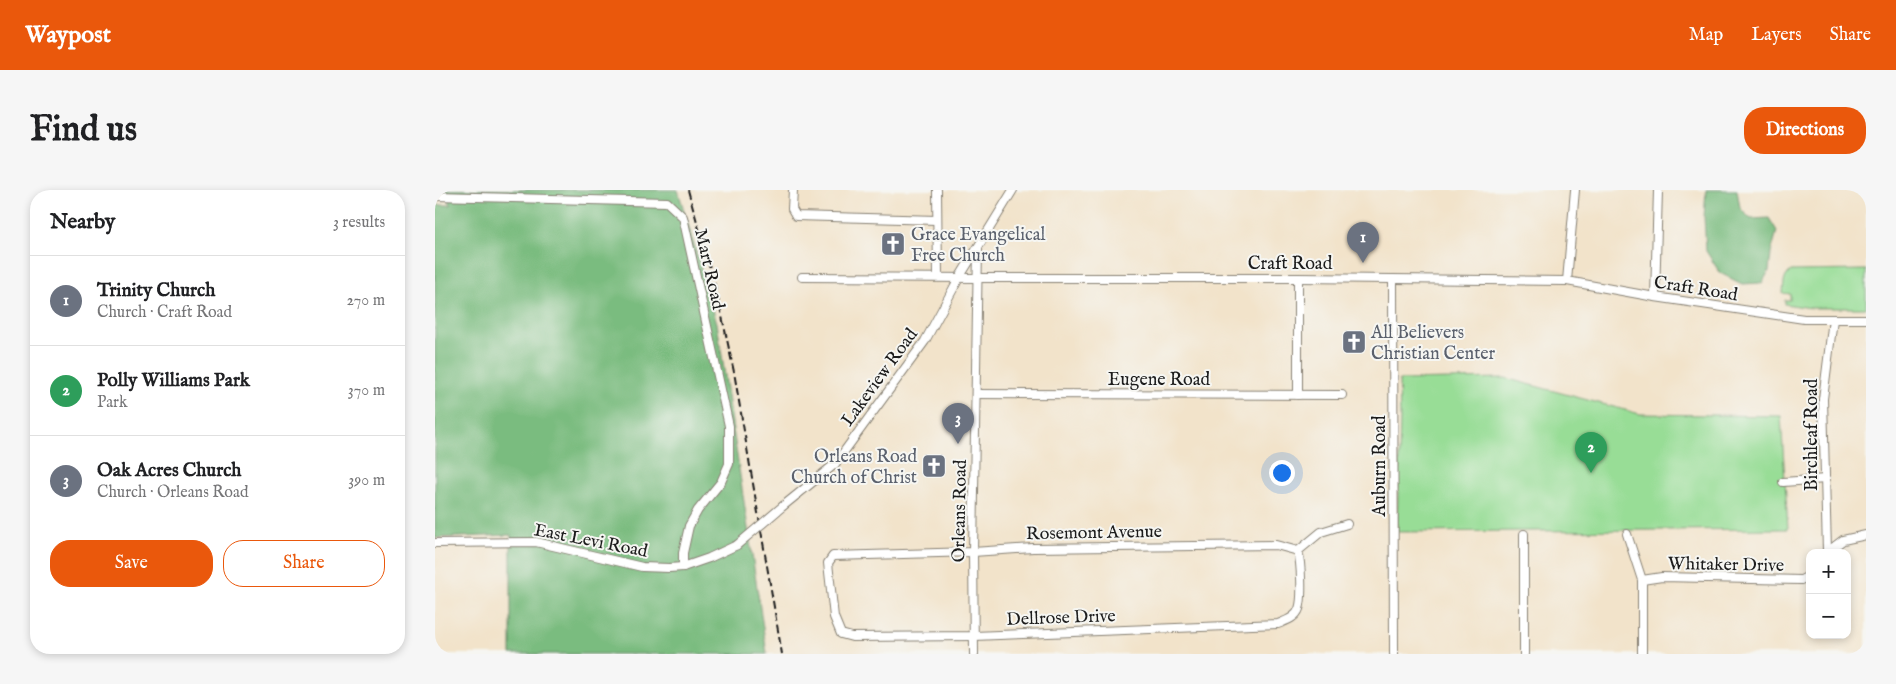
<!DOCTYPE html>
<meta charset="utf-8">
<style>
body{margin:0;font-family:"IM FELL English",serif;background:#f6f6f6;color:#202124}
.controls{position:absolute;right:15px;bottom:15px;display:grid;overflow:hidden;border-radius:10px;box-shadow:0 2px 8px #0003}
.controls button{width:45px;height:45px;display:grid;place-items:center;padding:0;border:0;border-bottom:1px solid #e0e0e0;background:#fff;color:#202124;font:25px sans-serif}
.you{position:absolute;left:846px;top:282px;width:18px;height:18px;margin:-12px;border:4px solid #fff;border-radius:50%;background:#1a73e8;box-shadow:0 0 0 8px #1a73e833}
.badge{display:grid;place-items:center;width:32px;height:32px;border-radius:50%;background:#ea580c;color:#fff;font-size:16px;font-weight:700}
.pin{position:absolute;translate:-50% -41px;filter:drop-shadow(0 1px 2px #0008)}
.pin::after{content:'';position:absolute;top:26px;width:18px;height:15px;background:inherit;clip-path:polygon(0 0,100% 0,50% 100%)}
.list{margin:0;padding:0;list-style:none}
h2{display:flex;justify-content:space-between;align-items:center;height:65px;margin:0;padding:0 20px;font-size:21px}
h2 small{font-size:16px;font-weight:400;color:#757577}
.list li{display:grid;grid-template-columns:32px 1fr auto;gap:15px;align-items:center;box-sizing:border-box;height:90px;padding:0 20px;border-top:1px solid #e0e0e0}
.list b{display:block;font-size:19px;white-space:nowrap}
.list p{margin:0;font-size:16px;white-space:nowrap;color:#757577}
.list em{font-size:16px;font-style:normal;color:#757577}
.actions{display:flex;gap:10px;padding:15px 20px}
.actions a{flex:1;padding:11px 0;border:1px solid #ea580c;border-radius:20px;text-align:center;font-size:18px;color:#ea580c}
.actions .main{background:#ea580c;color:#fff}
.map{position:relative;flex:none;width:1431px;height:464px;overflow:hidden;border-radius:20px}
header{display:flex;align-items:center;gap:30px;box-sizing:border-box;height:70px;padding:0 25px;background:#ea580c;color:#fff}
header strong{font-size:24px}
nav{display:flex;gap:28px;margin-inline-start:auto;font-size:18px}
.intro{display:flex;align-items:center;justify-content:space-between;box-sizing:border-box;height:120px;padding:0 30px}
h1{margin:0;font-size:35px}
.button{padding:12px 22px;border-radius:20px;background:#ea580c;color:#fff;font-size:18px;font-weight:700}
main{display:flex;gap:30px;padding:0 30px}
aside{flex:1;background:#fff;border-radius:20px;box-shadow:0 2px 8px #0003}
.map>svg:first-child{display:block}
.green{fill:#98dd96;stroke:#5a7c59}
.forest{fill:#7abc7f;stroke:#4b6c4e}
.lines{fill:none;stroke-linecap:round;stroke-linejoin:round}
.minor-casing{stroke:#878073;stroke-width:10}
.minor{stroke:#fff;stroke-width:8}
.rail{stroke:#1c1c1c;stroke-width:2;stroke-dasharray:8 4;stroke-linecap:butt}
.minor-bridge-casing{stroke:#878073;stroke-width:10;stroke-linecap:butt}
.minor-bridge{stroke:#fff;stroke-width:8}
.labels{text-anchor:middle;stroke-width:4;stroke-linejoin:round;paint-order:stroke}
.worship-label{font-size:18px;fill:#5b616d;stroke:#f6f6f2;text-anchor:start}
.street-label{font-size:18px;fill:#1c1c1c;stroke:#f6f6f2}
</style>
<header>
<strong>Waypost</strong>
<nav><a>Map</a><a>Layers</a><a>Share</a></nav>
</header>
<div class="intro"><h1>Find us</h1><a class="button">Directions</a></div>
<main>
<aside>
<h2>Nearby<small>3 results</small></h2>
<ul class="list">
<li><span class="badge" style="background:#6b7280">1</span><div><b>Trinity Church</b><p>Church · Craft Road</p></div><em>270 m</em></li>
<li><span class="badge" style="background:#2e9e5b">2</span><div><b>Polly Williams Park</b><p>Park</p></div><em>370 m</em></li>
<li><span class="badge" style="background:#6b7280">3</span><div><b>Oak Acres Church</b><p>Church · Orleans Road</p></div><em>390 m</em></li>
</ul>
<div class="actions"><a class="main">Save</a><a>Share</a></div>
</aside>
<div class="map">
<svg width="1431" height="464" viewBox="0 0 1431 464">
<rect width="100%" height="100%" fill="#f6f6f2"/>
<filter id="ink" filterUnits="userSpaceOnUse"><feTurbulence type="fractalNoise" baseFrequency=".02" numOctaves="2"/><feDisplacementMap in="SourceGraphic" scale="10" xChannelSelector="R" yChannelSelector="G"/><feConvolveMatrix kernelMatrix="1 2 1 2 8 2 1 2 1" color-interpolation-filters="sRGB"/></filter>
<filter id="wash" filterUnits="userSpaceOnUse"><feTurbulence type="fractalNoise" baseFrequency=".0096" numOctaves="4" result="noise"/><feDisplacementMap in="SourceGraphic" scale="20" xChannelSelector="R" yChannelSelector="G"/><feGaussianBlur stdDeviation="1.12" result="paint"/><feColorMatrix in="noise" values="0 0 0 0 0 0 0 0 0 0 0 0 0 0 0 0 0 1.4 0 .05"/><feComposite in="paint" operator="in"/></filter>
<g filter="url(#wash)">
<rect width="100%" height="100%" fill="#f2e3ca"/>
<g class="green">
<path d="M1431,80v38h-55l-26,-4v-4h5v-6l-7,-1c1,-9 0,-16 8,-22z"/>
<polygon points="1070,188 1205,224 1346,226 1353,339 962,342 965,228 964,190"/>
</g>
<g class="forest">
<polygon points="10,0 243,0 282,133 332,464 76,464 76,345 0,348 0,15 16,15"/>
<polygon points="1271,0 1302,0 1305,18 1316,29 1334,28 1342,41 1336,63 1334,81 1327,93 1307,94 1285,83 1271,61 1269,27"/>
</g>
</g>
<g filter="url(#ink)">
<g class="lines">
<defs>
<g id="minor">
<polyline points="358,0 357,19 361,26 502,30"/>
<polyline points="502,0 503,87"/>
<polyline points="0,6 232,12 248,27 294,236 294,274 286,292 263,320 254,336 248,363 248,377"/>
<polyline points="367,87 543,88 863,88 1132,91 1220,107 1369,129 1431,129"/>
<polyline points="863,88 863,205"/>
<polyline points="958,89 959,464"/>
<polyline points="1132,91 1140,0"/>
<polyline points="1220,107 1223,0"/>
<polyline points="541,204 907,205"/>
<polyline points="1348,292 1391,289"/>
<polyline points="348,316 400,274 490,151 524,88 578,0"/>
<polyline points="1192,344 1207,390 1207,464"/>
<polyline points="0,353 101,352 207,377 234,378 248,377 274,368 302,355"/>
<path d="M863,361c3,12 5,47 1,58 -3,9 -14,12 -21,15l-304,12 -122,1 -11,-3 -7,-17 -6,-54 5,-7 140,-4 60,-4 243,-3 22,6 23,-19 26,-8"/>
<polyline points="1392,361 1388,209 1398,129"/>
<polyline points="1391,363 1408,350 1431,345"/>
<polyline points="1207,390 1227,387 1366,390 1375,385"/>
<polyline points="539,464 538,362 543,58"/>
<polyline points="1089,464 1089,344"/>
</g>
</defs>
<use href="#minor" class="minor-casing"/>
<use href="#minor" class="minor"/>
<polyline class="rail" points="253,0 282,103 299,182 347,464"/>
<defs>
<polyline id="minor-bridge" points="302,355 348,316"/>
</defs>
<use href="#minor-bridge" class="minor-bridge-casing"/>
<use href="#minor-bridge" class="minor-bridge"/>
</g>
</g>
<defs>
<symbol id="church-square" viewBox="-11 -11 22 22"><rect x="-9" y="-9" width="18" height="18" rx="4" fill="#6b7280" stroke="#f6f6f2"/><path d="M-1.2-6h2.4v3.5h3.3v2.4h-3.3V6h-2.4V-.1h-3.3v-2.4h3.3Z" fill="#fff"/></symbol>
</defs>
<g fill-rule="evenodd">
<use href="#church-square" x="444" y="40" width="28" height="28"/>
<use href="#church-square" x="905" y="138" width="28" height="28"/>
<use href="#church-square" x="485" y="262" width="28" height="28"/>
</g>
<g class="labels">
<g class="worship-label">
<text x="476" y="50">Grace Evangelical<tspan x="476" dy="21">Free Church</tspan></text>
<text x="936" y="148">All Believers<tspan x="936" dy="21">Christian Center</tspan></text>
<text x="482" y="272" text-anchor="end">Orleans Road<tspan x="482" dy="21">Church of Christ</tspan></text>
</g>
<g class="street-label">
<text x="855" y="79">Craft Road</text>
<text transform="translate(275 79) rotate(77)" y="6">Mart Road</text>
<text transform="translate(1261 98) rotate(9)" y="6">Craft Road</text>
<text transform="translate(444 187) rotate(-54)" y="6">Lakeview Road</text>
<text x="724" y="195">Eugene Road</text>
<text transform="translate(1376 245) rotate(-90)" y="6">Birchleaf Road</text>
<text transform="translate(944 276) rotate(-90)" y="6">Auburn Road</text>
<text transform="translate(524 321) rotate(-89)" y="6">Orleans Road</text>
<text transform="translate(659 342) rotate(-1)" y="6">Rosemont Avenue</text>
<text transform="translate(156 350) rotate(11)" y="6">East Levi Road</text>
<text transform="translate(1291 374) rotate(1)" y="6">Whitaker Drive</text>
<text transform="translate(626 427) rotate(-2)" y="6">Dellrose Drive</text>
</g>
</g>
</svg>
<div class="controls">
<button>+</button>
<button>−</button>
</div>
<div class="you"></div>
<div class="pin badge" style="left:928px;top:73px;background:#6b7280">1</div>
<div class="pin badge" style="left:1156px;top:283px;background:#2e9e5b">2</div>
<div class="pin badge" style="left:523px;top:254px;background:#6b7280">3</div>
</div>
</main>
